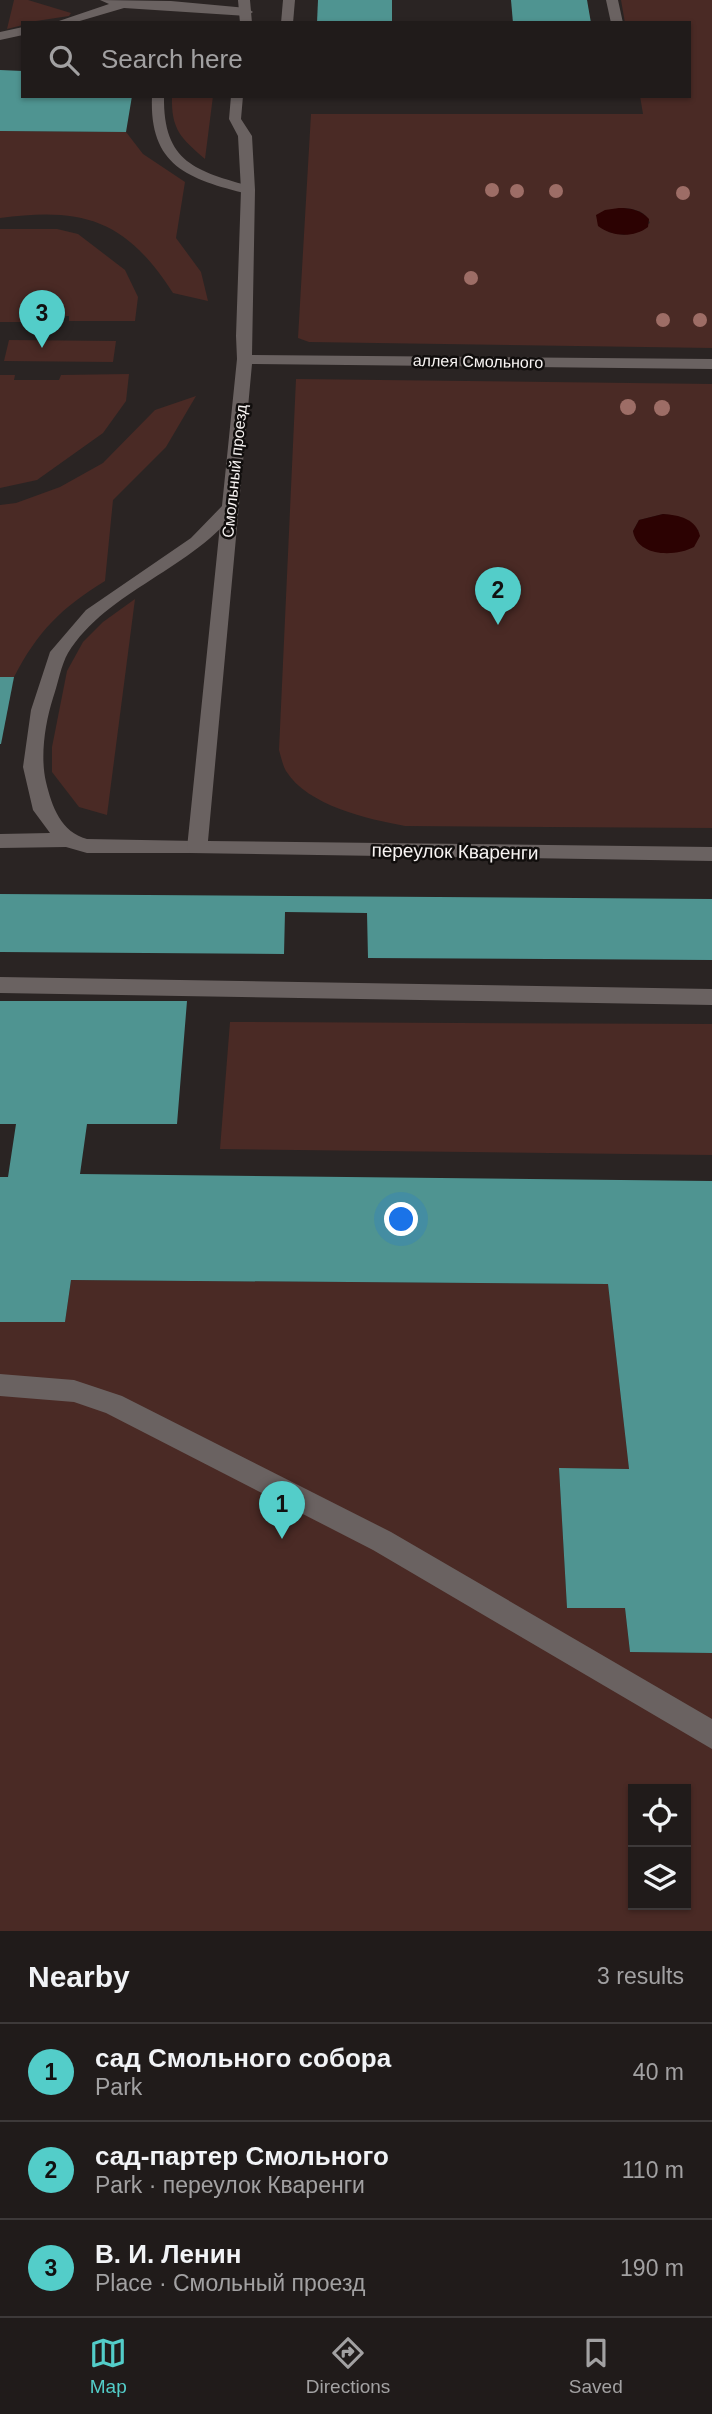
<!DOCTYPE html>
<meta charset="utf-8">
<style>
body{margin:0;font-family:Helvetica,sans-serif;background:#2d2827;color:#f1f3f6}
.controls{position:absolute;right:21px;bottom:21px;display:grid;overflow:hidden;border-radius:0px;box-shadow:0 2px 5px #0004}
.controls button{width:63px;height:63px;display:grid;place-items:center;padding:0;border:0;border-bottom:2px solid #3d3939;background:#201b1a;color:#f1f3f6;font:35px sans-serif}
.you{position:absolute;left:402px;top:1220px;width:24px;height:24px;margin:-18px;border:5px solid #fff;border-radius:50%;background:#1a73e8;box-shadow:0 0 0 10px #1a73e833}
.badge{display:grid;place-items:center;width:46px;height:46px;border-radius:50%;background:#53cdc9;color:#111;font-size:23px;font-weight:700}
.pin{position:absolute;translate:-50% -58px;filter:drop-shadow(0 2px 4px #0008)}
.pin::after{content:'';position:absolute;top:37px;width:24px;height:21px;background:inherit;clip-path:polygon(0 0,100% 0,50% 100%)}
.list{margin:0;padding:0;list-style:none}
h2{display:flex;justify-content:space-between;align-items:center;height:91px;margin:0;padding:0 28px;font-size:30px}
h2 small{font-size:23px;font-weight:400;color:#a2a1a2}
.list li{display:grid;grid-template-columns:46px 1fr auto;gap:21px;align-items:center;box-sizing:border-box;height:98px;padding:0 28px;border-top:2px solid #3d3939}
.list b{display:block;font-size:26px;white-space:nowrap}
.list p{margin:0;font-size:23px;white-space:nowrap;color:#a2a1a2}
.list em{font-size:23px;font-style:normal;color:#a2a1a2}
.icon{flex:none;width:38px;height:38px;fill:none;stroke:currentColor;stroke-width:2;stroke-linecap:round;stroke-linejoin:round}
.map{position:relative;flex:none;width:712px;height:1931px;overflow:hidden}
.search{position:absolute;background:#201b1a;box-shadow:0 2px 5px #0004;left:21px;right:21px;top:21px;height:77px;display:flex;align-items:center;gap:18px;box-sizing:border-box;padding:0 24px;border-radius:0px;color:#a2a1a2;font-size:26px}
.sheet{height:385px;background:#201b1a}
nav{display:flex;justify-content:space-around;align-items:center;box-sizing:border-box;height:98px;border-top:2px solid #3d3939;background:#201b1a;font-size:19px;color:#a2a1a2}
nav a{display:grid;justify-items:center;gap:4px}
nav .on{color:#53cdc9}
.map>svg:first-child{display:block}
.green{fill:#4a2a25;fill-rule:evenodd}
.water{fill:#2c0202}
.building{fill:#4f9491}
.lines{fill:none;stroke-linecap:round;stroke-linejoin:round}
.lane{fill:#6a6261;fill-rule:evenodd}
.street{fill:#6a6261;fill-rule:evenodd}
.tree{fill:#9d6d66}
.labels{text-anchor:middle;stroke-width:5;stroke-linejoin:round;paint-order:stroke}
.far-street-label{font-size:16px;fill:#f8f4f3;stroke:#110e0d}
.street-label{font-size:19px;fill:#f8f4f3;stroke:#110e0d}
</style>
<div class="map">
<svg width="712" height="1931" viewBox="0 0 712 1931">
<rect width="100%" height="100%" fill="#2a2423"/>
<g class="green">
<polygon points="14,0 28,0 71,13 69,16 23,23 23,25 7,29"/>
<path d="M621,0h91v348l-403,-6 -11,-4 13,-224h332l-3,-18h49v-73h-64zM619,208c12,0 27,2 31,15l-26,12 -16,-3z"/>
<path d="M172,96h41l-8,63c-24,-21 -34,-29 -33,-63z"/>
<path d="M0,131l126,1 17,22 42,28 -9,56 25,34 7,29 -35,-8c-47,-73 -89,-86 -173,-75z"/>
<polygon points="0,229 57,229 78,234 125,270 138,297 135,321 69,321 69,316 26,317 25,322 0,322"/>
<polygon points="9,340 116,341 113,362 4,361"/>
<polygon points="129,374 126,401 103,433 37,480 0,488 0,375 15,375 14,380 59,380 61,375"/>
<path d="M296,379l416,5v444l-307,-2c-37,-7 -97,-20 -119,-55 -3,-5 -5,-14 -7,-21zM663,514l18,3 18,14 -62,10 -4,-10 6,-11z"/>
<path d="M196,396l-30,51 -53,53 -8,81c-44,27 -67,50 -91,96h-14v-172l16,-2 44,-16 43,-24 52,-53z"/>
<polygon points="135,599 107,815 79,807 52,772 52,747 67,671 83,642 103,622"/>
<polygon points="230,1022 712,1024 712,1155 220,1149"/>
<path d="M71,1280l537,4 21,185 -70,-1 8,140h58l5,44 82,1v278h-712v-609h65zM633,1789h53v116h-53z"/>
</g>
<g class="water">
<path d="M619,208c12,0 22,2 30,11l-1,8c-14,11 -36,10 -50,-1l-2,-11 9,-5z"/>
<path d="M663,514c16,1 33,5 37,22l-6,11c-19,10 -57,10 -61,-16l6,-11z"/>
</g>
<g class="building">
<polygon points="318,0 392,0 392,23 317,23"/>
<polygon points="511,0 587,0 591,23 513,23"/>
<polygon points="0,70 23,71 23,96 132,96 126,132 0,131"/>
<polygon points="0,677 14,677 1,744 0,744"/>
<polygon points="0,894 712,899 712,960 368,958 367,913 285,912 284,954 0,952"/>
<polygon points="0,1001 187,1001 177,1124 87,1124 80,1174 712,1181 712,1653 630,1652 625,1608 567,1608 559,1468 629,1469 608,1284 71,1280 65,1322 0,1322 0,1177 8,1177 16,1124 0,1124"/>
</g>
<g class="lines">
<g class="lane">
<polygon points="100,0 171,1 247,8 253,12 247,16 124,8 73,23 53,23 109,4"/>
<polygon points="283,0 295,0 293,23 281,23"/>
<polygon points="606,0 618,0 623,23 611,23"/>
<polygon points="23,27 23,35 0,40 0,32"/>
<path d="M152,96h12c-1,67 32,75 89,91v6l-5,1c-60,-15 -99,-28 -96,-98z"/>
<path d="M230,503l8,5c-44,61 -131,82 -170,145 -7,12 -10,31 -15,45 -8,25 -13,59 -7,84 6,25 15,50 41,57l110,2 7,2 3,5 -3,5h-117l-21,-6 -66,1v-14l50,-1 -17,-23 -10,-43 8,-57 19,-58 36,-42 105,-72 33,-34z"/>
<polygon points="0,977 712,989 712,1005 0,993"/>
<polygon points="0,1374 74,1380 122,1396 391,1532 712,1719 712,1749 373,1550 106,1413 74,1402 0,1396"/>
</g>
<g class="street">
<polygon points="238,0 250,0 252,23 240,23"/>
<polygon points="231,96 243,96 241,119 252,136 255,190 252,355 712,359 712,369 252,364 208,841 712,847 712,861 190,853 187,848 237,359 236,336 241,190 238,136 229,119"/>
</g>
</g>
<g class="tree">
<circle cx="492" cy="190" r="7"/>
<circle cx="517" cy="191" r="7"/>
<circle cx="556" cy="191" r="7"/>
<circle cx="683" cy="193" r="7"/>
<circle cx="471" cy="278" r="7"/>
<circle cx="663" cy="320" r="7"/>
<circle cx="700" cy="320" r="7"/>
<circle cx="628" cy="407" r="8"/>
<circle cx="662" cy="408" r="8"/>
</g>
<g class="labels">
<g class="far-street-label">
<text transform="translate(478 361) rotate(1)" y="6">аллея Смольного</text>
<text transform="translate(234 471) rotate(-84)" y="6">Смольный проезд</text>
</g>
<g class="street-label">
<text transform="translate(455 851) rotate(1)" y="7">переулок Кваренги</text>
</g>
</g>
</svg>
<div class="controls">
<button><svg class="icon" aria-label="locate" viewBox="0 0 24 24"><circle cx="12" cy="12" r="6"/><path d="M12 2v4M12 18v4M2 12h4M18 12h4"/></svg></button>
<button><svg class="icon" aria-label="layers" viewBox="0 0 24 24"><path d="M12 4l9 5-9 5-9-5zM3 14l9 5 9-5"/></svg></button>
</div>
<div class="you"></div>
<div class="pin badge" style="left:282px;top:1539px">1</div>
<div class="pin badge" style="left:498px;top:625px">2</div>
<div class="pin badge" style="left:42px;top:348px">3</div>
<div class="search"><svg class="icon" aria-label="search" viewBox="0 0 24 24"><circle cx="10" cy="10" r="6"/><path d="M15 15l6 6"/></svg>Search here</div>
</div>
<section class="sheet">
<h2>Nearby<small>3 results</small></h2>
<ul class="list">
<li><span class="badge">1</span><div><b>сад Смольного собора</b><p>Park</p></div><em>40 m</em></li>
<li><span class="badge">2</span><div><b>сад-партер Смольного</b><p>Park · переулок Кваренги</p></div><em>110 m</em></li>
<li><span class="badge">3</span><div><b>В. И. Ленин</b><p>Place · Смольный проезд</p></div><em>190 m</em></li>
</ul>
</section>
<nav>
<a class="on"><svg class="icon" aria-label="map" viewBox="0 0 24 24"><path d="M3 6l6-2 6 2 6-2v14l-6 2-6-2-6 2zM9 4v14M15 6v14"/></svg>Map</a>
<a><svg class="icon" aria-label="directions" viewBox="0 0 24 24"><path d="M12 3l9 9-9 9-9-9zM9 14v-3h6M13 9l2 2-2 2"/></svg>Directions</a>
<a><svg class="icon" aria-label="saved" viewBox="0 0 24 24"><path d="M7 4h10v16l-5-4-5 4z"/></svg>Saved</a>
</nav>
